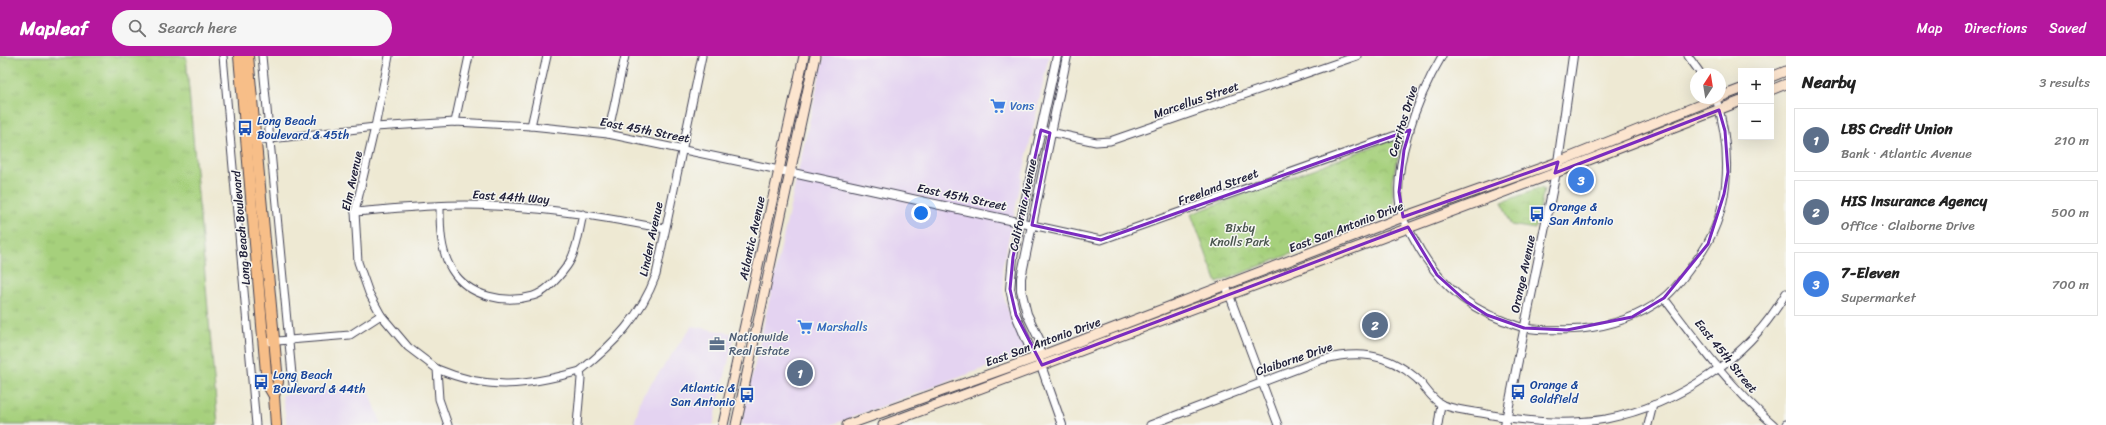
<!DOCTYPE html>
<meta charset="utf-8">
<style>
body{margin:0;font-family:Sriracha,sans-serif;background:#f6f6f6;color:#222}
.controls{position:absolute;right:12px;top:12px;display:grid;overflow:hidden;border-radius:0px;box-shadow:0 4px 16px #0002}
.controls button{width:36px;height:36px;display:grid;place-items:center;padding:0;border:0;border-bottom:1px solid #e0e0e0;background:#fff;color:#222;font:20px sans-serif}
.compass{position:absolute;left:1690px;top:12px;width:36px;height:36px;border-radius:50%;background:#fff;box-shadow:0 4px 16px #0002;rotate:12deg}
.you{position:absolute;left:921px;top:157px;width:14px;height:14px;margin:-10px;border:3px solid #fff;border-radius:50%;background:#1a73e8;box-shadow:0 0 0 6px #1a73e833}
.badge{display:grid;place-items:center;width:26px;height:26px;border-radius:50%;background:#b5179e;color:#fff;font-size:13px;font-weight:700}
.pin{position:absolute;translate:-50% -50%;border:2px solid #fff;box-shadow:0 1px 4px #0006}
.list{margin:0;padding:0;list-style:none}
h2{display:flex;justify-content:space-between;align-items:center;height:52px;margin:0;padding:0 16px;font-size:17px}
h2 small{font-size:13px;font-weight:400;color:#767676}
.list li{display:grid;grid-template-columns:26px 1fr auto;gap:12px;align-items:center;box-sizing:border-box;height:64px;margin:0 8px 8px;padding:0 8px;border:1px solid #e0e0e0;border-radius:0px}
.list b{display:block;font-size:15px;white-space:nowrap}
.list p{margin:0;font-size:13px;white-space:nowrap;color:#767676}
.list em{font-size:13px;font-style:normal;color:#767676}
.icon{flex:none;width:22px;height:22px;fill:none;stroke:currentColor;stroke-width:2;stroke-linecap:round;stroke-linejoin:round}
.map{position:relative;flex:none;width:1786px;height:369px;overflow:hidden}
header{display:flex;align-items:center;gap:24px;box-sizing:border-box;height:56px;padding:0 20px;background:#b5179e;color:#fff}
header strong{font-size:19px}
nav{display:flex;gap:22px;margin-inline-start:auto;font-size:14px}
.search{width:280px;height:36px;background:#f6f6f6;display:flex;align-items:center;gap:10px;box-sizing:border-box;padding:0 14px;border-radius:22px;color:#767676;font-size:15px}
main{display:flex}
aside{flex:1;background:#fff}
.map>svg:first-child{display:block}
.built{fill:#e4d3f1}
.grass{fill:url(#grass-tufts);stroke:#64795c}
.park{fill:url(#park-crowns);stroke:#64795c}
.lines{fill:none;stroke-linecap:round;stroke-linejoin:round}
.minor-casing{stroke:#414052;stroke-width:9}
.tertiary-casing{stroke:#414052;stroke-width:10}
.secondary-casing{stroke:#414052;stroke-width:11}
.primary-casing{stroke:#414052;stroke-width:12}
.minor{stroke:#fff;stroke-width:7}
.tertiary{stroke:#fff;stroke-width:8}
.secondary{stroke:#fce5cf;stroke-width:9}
.primary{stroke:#f7be88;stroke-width:10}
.marked{fill:none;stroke:#7b2cbf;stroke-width:3;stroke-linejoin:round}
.labels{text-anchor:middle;stroke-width:3;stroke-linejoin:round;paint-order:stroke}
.street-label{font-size:12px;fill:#22223b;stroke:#f6f6f2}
.shop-label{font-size:12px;fill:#366cbe;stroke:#f6f6f2;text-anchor:start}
.transit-label{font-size:12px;fill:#164399;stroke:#f6f6f2;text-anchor:start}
.park-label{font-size:12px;fill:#4a564e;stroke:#f6f6f2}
.service-label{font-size:12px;fill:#4e5e75;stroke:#f6f6f2;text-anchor:start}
</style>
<header>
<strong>Mapleaf</strong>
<div class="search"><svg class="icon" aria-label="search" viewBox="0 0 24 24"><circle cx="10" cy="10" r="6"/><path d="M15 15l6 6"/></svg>Search here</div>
<nav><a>Map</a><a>Directions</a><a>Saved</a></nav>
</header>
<main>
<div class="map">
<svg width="1786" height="369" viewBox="0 0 1786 369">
<defs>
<pattern id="grass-tufts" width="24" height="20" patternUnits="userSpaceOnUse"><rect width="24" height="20" fill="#a6d07c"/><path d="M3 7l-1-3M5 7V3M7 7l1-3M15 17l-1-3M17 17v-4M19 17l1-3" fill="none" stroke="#8fb26c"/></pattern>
<pattern id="park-crowns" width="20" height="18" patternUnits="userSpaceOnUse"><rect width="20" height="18" fill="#a6d07c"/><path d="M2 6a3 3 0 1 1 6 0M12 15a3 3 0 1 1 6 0" fill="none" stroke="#8fb26c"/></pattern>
</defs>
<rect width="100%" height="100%" fill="#f6f6f2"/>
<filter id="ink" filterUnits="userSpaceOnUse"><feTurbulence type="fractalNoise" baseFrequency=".025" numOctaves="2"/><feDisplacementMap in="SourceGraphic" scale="8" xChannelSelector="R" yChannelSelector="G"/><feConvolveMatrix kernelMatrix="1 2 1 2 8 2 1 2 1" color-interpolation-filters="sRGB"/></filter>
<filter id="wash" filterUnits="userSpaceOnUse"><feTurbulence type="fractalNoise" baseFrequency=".012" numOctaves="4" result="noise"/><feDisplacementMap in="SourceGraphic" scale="16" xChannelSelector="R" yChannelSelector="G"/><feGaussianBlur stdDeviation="0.9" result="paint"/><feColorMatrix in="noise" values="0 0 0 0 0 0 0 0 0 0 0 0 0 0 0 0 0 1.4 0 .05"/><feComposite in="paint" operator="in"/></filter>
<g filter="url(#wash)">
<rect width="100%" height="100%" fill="#eee9d3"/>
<g class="built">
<polygon points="824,0 1049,0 1002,213 1004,241 1010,261 1028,296 831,369 741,369"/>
<polygon points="692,270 735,278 713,369 634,369 641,342"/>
<polygon points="367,330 382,369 287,369 282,339"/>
</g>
<polygon class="grass" points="0,0 186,0 218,369 0,369"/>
<g class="park">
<polygon points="1404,79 1392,124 1394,157 1217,227 1191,158"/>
<polygon points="1541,132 1544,134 1535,173 1511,169 1502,146"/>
</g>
</g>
<g filter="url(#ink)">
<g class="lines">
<defs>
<g id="minor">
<polyline points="223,0 256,369"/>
<polyline points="262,0 293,329"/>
<polyline points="389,0 375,71 355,156 358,206 369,237 381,259 408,291 437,313 439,343 448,369"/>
<path d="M1442,0c-23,38 -55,118 -39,162 2,6 7,13 10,19 21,40 48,68 91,84 7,2 14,6 21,7 17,3 38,2 56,1 30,-3 59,-13 83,-31 12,-9 21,-23 30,-35 38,-47 39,-109 22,-165"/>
<polyline points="1688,0 1701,18"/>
<polyline points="455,66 469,0"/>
<polyline points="531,70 547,0"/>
<polyline points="1041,74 1096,86 1110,85 1357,0"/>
<polyline points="608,78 625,0"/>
<polyline points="253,85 375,71 455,66 531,70 608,78 779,114"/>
<path d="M440,150c0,21 0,45 12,64 17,27 53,34 81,26 14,-4 26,-19 34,-30 10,-14 12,-35 16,-52"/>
<path d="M355,156c46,-4 93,-9 139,-6 58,2 114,12 171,23"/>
<polyline points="1032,169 1101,184 1410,74"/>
<polyline points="1226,230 1278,369"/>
<path d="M1664,242c34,45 67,90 110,127"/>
<polyline points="265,286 350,279 381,259"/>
<path d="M437,313c52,22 89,17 143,2"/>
<path d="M577,369l4,-47 -1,-7c34,-27 61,-55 76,-96l46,-219"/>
<path d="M1150,369l171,-65c36,-10 66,-7 95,18 9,8 15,21 25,26 11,6 38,8 51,11 37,7 76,10 114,4 72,-14 143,-61 180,-126"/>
<polyline points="1438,369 1441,348"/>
<polyline points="1648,369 1653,349"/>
<polyline points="1786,369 1786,368"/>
</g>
<g id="tertiary">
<polyline points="1057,0 1013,201 1010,233 1016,259 1029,290 1038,301 1062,369"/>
<polyline points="779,114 1032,169"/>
<polyline points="1038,301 1040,285 1027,258 1021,234 1021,222 1067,0"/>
<polyline points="1505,369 1558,106 1573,0"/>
</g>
<g id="secondary">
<polyline points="1771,21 1786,15"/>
<polyline points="1771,34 1786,28"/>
<polyline points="1720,41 1741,33"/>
<polyline points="723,369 804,0"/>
<polyline points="736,369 815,0"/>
<polyline points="847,369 1038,301 1403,161 1558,106 1717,42"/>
<polyline points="883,369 1555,117 1741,45"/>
</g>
<g id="primary">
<polyline points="239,0 267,328 274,340 276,369"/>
<polyline points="248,0 278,326 274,340"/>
</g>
</defs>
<use href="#minor" class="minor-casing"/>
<use href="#tertiary" class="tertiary-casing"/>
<use href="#secondary" class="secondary-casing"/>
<use href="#primary" class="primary-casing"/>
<use href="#minor" class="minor"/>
<use href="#tertiary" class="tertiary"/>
<use href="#secondary" class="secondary"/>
<use href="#primary" class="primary"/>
</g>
</g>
<path class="marked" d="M1719,54l6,21 3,41 -4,22 -16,50 -44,54 -32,19 -65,13 -43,-2 -37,-13 -20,-13 -30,-27 -29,-48 -366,138 -26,-50 -6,-26 3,-32 28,-127 9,3 -18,92 69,15 309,-110 -6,20 -5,42 4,25 155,-55 -3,11z"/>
<defs>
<symbol id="supermarket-bare" viewBox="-9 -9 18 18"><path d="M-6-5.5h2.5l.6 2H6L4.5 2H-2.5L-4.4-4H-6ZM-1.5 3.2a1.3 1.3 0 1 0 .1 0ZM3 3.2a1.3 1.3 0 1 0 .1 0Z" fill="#3f7fe0" stroke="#f6f6f2" stroke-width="2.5" paint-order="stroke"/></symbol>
<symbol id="bus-bare" viewBox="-9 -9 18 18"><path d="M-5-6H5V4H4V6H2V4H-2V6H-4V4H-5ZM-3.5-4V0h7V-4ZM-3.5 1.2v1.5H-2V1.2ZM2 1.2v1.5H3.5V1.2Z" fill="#1a4fb4" stroke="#f6f6f2" stroke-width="2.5" paint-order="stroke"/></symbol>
<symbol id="office-bare" viewBox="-9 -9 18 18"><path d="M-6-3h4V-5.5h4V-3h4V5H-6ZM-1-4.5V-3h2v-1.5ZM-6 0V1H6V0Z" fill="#5c6f8a" stroke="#f6f6f2" stroke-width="2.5" paint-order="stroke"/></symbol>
</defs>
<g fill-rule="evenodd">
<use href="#supermarket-bare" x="987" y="39" width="22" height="22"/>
<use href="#bus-bare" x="234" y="61" width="22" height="22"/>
<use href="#bus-bare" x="1526" y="147" width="22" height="22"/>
<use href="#supermarket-bare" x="794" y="260" width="22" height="22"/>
<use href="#office-bare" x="706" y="277" width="22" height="22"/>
<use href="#bus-bare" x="250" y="315" width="22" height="22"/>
<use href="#bus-bare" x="1507" y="325" width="22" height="22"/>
<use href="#bus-bare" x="736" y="328" width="22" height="22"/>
</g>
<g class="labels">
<g class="street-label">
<text transform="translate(1196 44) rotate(-19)" y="4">Marcellus Street</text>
<text transform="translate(1403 65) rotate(-73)" y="4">Cerritos Drive</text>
<text transform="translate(645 74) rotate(11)" y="4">East 45th Street</text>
<text transform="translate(352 125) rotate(-78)" y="4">Elm Avenue</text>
<text transform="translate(1218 131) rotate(-20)" y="4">Freeland Street</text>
<text transform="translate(511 141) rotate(4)" y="4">East 44th Way</text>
<text transform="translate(962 141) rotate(12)" y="4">East 45th Street</text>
<text transform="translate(1023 149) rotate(-78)" y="4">California Avenue</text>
<text transform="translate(1346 171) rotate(-21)" y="4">East San Antonio Drive</text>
<text transform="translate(241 172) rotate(-95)" y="4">Long Beach Boulevard</text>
<text transform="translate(752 182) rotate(-78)" y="4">Atlantic Avenue</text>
<text transform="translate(651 183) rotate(-78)" y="4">Linden Avenue</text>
<text transform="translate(1523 218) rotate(-78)" y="4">Orange Avenue</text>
<text transform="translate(1043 286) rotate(-20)" y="4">East San Antonio Drive</text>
<text transform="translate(1726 300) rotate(51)" y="4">East 45th Street</text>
<text transform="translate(1294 303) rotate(-19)" y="4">Claiborne Drive</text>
</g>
<g class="shop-label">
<text x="1010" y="54">Vons</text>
<text x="817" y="275">Marshalls</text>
</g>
<g class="transit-label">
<text x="257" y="69">Long Beach<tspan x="257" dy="14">Boulevard &amp; 45th</tspan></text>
<text x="1549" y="155">Orange &amp;<tspan x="1549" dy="14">San Antonio</tspan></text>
<text x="273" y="323">Long Beach<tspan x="273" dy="14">Boulevard &amp; 44th</tspan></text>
<text x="1530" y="333">Orange &amp;<tspan x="1530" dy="14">Goldfield</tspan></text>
<text x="735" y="336" text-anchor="end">Atlantic &amp;<tspan x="735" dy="14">San Antonio</tspan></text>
</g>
<g class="park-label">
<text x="1240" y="176">Bixby<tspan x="1240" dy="14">Knolls Park</tspan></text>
</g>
<g class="service-label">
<text x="729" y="285">Nationwide<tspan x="729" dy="14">Real Estate</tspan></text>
</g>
</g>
</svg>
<div class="controls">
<button>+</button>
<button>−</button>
</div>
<svg class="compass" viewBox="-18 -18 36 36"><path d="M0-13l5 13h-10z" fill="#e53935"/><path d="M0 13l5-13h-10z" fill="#767676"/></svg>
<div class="you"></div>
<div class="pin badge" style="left:800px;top:317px;background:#5c6f8a">1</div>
<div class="pin badge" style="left:1375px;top:269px;background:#5c6f8a">2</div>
<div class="pin badge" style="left:1581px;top:124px;background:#3f7fe0">3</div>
</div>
<aside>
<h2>Nearby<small>3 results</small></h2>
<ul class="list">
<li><span class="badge" style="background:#5c6f8a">1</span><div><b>LBS Credit Union</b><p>Bank · Atlantic Avenue</p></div><em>210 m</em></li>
<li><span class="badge" style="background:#5c6f8a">2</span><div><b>HIS Insurance Agency</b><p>Office · Claiborne Drive</p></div><em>500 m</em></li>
<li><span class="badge" style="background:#3f7fe0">3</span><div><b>7-Eleven</b><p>Supermarket</p></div><em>700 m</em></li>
</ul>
</aside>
</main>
